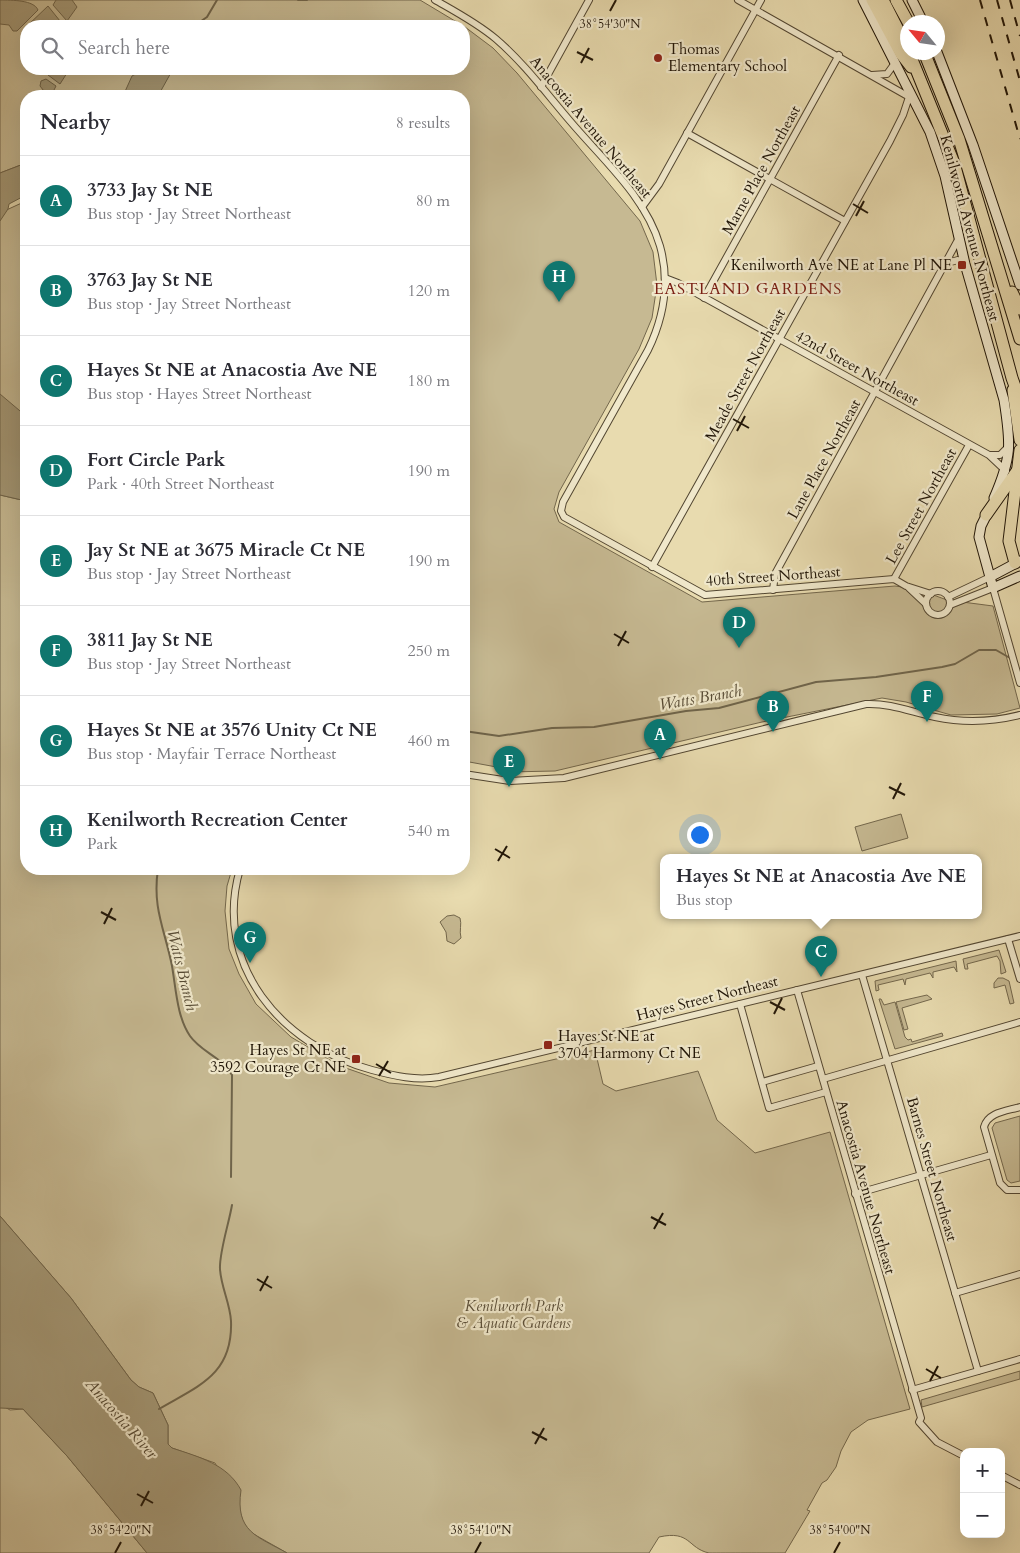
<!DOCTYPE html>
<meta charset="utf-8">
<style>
body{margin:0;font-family:Cardo,serif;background:#f7f7f7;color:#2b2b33}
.controls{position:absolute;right:15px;bottom:15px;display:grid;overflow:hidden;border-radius:10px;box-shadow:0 5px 20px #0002}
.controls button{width:45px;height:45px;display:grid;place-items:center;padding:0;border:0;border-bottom:1px solid #e1e1e2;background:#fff;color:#2b2b33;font:25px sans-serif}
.compass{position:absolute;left:900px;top:15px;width:45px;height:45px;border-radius:50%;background:#fff;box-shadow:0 5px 20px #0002;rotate:299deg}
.you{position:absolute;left:699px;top:834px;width:18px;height:18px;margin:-12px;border:4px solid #fff;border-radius:50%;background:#1a73e8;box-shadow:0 0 0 8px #1a73e833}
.badge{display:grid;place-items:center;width:32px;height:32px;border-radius:50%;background:#0f766e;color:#fff;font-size:16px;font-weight:700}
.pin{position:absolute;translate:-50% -41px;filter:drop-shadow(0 1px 2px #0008)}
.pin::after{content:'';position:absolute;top:26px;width:18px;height:15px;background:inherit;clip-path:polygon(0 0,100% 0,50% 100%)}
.popup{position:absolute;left:660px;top:854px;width:322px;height:65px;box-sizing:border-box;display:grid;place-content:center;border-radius:10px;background:#fff;filter:drop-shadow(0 1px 4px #0005);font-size:16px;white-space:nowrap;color:#7c7c81}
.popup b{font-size:19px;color:#2b2b33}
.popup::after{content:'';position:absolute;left:50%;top:100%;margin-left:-10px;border:10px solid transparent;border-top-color:#fff}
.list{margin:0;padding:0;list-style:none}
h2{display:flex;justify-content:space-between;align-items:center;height:65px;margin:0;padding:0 20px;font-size:21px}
h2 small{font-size:16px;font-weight:400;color:#7c7c81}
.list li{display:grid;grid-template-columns:32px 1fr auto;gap:15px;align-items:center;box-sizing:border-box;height:90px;padding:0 20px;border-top:1px solid #e1e1e2}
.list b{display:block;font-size:19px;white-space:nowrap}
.list p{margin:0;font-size:16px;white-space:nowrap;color:#7c7c81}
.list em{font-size:16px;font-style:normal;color:#7c7c81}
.icon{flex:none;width:28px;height:28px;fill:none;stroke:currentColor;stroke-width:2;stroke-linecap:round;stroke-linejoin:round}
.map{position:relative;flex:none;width:1020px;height:1553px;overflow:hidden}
.search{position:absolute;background:#fff;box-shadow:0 5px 20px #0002;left:20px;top:20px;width:450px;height:55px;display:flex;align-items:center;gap:12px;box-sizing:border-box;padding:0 18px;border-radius:20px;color:#7c7c81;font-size:19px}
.panel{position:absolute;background:#fff;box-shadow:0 5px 20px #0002;left:20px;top:90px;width:450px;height:785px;border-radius:20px}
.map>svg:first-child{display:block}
.green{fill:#c6b992;stroke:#73674c;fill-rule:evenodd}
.water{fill:#a49876;stroke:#6f644a}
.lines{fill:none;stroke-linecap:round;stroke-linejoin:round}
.stream{stroke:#6f644a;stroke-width:2}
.minor-casing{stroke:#524631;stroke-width:8}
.secondary-casing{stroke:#201507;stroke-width:11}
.motorway-casing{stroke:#201507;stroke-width:13}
.minor{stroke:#f0e8cb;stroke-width:6}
.secondary{stroke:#f0e8cb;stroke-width:9}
.motorway{stroke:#e8dbaf;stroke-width:11}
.rail{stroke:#201507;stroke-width:2;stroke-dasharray:9 9;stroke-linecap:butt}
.ticks{fill:none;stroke:#201507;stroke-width:2}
.poi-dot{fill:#8f2418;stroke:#f0e8cb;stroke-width:2}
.labels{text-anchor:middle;stroke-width:4.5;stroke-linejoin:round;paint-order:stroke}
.poi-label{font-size:15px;fill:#201507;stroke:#f0e8cb;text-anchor:start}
.street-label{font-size:15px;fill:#201507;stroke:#f0e8cb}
.park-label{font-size:15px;font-style:italic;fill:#5a4e38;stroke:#f0e8cb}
.neighbourhood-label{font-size:16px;letter-spacing:1px;fill:#7a1f14;stroke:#f0e8cb}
.water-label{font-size:16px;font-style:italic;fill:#554933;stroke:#f0e8cb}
.ticks-label{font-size:12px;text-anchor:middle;fill:#201507;stroke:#f0e8cb;stroke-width:4.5;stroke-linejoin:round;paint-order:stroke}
</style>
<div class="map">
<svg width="1020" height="1553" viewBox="0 0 1020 1553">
<rect width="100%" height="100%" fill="#e8dbaf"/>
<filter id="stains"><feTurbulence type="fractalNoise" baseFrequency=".004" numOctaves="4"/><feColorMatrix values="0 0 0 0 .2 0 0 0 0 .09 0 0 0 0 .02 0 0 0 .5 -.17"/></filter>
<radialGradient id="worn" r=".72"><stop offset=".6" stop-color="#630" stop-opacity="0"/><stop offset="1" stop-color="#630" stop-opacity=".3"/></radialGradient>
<g class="green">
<path d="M0,0h420l45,27 28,21 24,25 123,148 13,31 4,33 -5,33 -13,31 -80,143 -5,17 5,13 143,80 193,-16 22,3 30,11 46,6 27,102 -23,6 -46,1 -45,-13 -24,-4 -120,24 -207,49 -47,1 -6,-4 -38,-7v-665h-438v67l-26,10zM26,26h438v43h-438z"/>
<polygon points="26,201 26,429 0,439 0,217 2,212"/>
<path d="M0,495l26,6v368h206l-5,17 -2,25 4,38 10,25 17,30 35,33 49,29 49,17 46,4 160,-37 8,34 13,7 82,-20 19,49 38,33 75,-21 80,277 -42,11 -17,12 -10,19 -5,16 -9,13 -5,3 -15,27 3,1 -25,42c-20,0 -59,0 -76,0 -22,-5 -18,-23 -50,-16l-10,16h-362l-37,-21 -7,-10 -5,-17 -23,-42 -43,-15 -4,-4v-19l-15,-32 -14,-6 -8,-7 -60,-82 -71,-82z"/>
<polygon points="901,814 908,838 862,851 855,827"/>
<path d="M454,915l6,3c2,6 -1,13 1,20l-7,6 -7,-3 -1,-9 -6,-10 7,-6z"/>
<polygon points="999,950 1006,972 1001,974 1000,961 997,956 967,964 968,969 965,969 963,959"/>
<polygon points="956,961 957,972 954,967 933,972 933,978 930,973 906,979 905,985 903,979 878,985 879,990 876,991 875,981"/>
<polygon points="998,978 1003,978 1009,981 1014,1003 1010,1004 1005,985 994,988 994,983"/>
<polygon points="927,995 932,999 902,1008 908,1029 904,1030 896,1002"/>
<polygon points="879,999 881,999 884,1005 895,1002 905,1037 908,1040 911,1039 912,1042 942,1033 943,1036 895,1049"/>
<polygon points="1020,1116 1020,1181 1011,1183 1007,1180 992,1128 995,1123"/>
<polygon points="1020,1371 1020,1379 922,1407 921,1400"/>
<polygon points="3,1406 10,1410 23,1409 67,1456 147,1553 0,1553 0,1408"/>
</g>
<g class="water">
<path d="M0,0c12,0 34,0 38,10l-21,21h-4l-4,-6 -9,-1z"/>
<polygon points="56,0 72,0 77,7 67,21 53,5"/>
<polygon points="48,6 64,26 27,26"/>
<polygon points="145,69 173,69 158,96 123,96 132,76"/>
<polygon points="63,70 67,73 60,84 48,75 49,72"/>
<polygon points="46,79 56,86 51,96 47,95 40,86 41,81"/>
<polygon points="26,163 26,195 9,204 8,209 0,221 0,173"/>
<polygon points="0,394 26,416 26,501 0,495"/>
<path d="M0,1216l71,82 60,82 8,7 14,6 15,32v19l4,4c27,9 55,16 69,42 -6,42 16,46 46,63h-140l-80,-97 -44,-47 -23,-1z"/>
</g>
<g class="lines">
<g class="stream">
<polyline points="298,0 307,0"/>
<polyline points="194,26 207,17 217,0"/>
<polyline points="464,731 499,736 552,728 594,727 686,711 719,708 816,682 876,677 942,667 955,664 979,650 996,650 1010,658"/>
<path d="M158,869c-6,39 7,61 14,97 4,23 5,51 18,70 11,16 32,21 42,39l-1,102"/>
<path d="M159,1409c39,-23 74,-34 72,-88 -1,-18 -10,-34 -11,-52 -1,-16 9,-46 12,-64"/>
</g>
<defs>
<g id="minor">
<path d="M435,0c21,12 42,23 61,39 28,24 50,54 74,82 32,38 76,76 90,125 10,36 4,71 -12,104l-85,152 -2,9 3,6 141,78 189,-16 12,7 25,8"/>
<polyline points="738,0 911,98"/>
<polyline points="872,75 887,74 895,63"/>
<polyline points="541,87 589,0"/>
<polyline points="687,133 845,221"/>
<polyline points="642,207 659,184 761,0"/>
<polyline points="947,263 958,260 965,264"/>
<polyline points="665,278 678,283 989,455 1006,471"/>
<polyline points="704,298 839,55"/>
<polyline points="990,455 1000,455 1009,446"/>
<polyline points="652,567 890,141 903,115 910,94"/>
<polyline points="894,579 969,445"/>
<polyline points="909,588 926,604"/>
<polyline points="773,590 775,574 959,238"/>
<circle cx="938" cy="603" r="12"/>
<polyline points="948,597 990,577"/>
<polyline points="950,605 993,588 1020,683"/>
<path d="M464,774l46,7 54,-3 302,-74c25,-1 45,8 69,13 28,6 57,5 85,-2"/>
<path d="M240,869c-28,96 42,177 132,201 23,6 44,11 67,7l581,-141"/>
<polyline points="1008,939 1020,979"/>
<polyline points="862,975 978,1371"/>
<polyline points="797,990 921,1418 919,1422 937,1442 964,1456"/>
<polyline points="740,1004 769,1108 826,1092"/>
<polyline points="823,1079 1020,1022"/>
<polyline points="762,1082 818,1066"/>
<path d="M1020,1107c-13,4 -32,5 -36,20l16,56 7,7h13"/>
<polyline points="855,1194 991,1155"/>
<polyline points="955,1293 1020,1274"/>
<polyline points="912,1390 1020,1359"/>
<polyline points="1001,1475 1020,1485"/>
</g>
<g id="secondary">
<path d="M863,0l67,132 15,44 20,88 39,136c7,44 8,57 -10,98"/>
<polyline points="912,0 923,22"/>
<polyline points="937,52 973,145 1020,285"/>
<polyline points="989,510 981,526 979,537 993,588 1020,576"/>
<polyline points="990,577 1020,561"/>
</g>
<g id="motorway">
<polyline points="872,0 901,54 911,67"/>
<polyline points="883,0 908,49"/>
<polyline points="896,0 908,22"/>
<polyline points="909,52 954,163 1012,378 1020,400"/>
<polyline points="924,52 959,139 1020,339"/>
<polyline points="1012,292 1020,309"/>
<polyline points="1013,390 1020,440"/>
<polyline points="986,515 1017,471"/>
<polyline points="1015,563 1009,541 1020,450"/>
</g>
</defs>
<use href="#minor" class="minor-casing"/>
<use href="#secondary" class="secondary-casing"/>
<use href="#motorway" class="motorway-casing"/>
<use href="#minor" class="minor"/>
<use href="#secondary" class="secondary"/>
<use href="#motorway" class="motorway"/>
<g class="rail">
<polyline points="980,0 1020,139"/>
<polyline points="997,0 1020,81"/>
<polyline points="1010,0 1020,36"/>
</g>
</g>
<path class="ticks" d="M610,11l6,-11M577,52l16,8M581,63l8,-15M853,204l15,9M856,216l8,-15M733,419l16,9M737,431l8,-15M614,634l15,9M618,646l8,-15M889,787l16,8M893,799l8,-16M495,849l15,9M498,861l9,-15M101,912l15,8M104,924l8,-16M770,1002l15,8M774,1014l8,-16M376,1064l15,9M379,1076l9,-15M651,1217l15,8M654,1229l9,-16M257,1279l15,9M260,1291l8,-15M926,1369l15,9M930,1381l8,-15M532,1432l15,8M535,1444l9,-16M137,1494l16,9M141,1506l8,-15M115,1553l6,-11M475,1553l6,-11M834,1553l6,-11"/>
<g class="poi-dot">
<circle cx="658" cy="58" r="5"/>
<rect x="957" y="260" width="10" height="10" rx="2.5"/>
<rect x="543" y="1040" width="10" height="10" rx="2.5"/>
<rect x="351" y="1054" width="10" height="10" rx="2.5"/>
</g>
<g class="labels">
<g class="poi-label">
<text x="668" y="54">Thomas<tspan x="668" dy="17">Elementary School</tspan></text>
<text x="952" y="270" text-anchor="end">Kenilworth Ave NE at Lane Pl NE</text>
<text x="558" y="1041">Hayes St NE at<tspan x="558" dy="17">3704 Harmony Ct NE</tspan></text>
<text x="346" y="1055" text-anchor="end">Hayes St NE at<tspan x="346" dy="17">3592 Courage Ct NE</tspan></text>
</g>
<g class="street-label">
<text transform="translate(591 127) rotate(50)" y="5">Anacostia Avenue Northeast</text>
<text transform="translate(761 170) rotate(-61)" y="5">Marne Place Northeast</text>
<text transform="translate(970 228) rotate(75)" y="5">Kenilworth Avenue Northeast</text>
<text transform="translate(857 368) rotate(29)" y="5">42nd Street Northeast</text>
<text transform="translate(745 375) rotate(-61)" y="5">Meade Street Northeast</text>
<text transform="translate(824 459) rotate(-61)" y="5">Lane Place Northeast</text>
<text transform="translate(921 506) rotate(-61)" y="5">Lee Street Northeast</text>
<text transform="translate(773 576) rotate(-4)" y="5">40th Street Northeast</text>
<text transform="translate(707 998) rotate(-14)" y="5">Hayes Street Northeast</text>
<text transform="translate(932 1169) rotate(74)" y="5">Barnes Street Northeast</text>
<text transform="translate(866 1187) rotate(74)" y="5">Anacostia Avenue Northeast</text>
</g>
<g class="park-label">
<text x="514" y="1311">Kenilworth Park<tspan x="514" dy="17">&amp; Aquatic Gardens</tspan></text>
</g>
<g class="neighbourhood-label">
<text x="748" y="294">EASTLAND GARDENS</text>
</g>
<g class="water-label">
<text transform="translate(700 697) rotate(-10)" y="6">Watts Branch</text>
<text transform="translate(183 970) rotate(76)" y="6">Watts Branch</text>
<text transform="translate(122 1418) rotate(49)" y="6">Anacostia River</text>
</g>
</g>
<g class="ticks-label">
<text x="610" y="28">38°54'30"N</text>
<text x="121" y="1534">38°54'20"N</text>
<text x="481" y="1534">38°54'10"N</text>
<text x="840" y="1534">38°54'00"N</text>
</g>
<rect width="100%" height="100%" filter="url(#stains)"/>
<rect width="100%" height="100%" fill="url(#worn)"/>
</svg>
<div class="controls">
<button>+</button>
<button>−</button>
</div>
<svg class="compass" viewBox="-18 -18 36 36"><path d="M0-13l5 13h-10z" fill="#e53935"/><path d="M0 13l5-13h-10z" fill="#7c7c81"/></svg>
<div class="you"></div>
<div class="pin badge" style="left:660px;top:760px">A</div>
<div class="pin badge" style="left:773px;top:732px">B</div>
<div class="pin badge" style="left:821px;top:977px">C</div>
<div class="popup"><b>Hayes St NE at Anacostia Ave NE</b>Bus stop</div>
<div class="pin badge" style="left:739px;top:648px">D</div>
<div class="pin badge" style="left:509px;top:787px">E</div>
<div class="pin badge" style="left:927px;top:722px">F</div>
<div class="pin badge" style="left:250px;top:963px">G</div>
<div class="pin badge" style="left:559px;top:302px">H</div>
<div class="search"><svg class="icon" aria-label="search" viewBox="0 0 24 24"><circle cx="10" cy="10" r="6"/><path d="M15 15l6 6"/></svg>Search here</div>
<section class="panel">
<h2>Nearby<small>8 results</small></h2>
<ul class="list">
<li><span class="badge">A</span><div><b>3733 Jay St NE</b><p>Bus stop · Jay Street Northeast</p></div><em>80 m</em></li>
<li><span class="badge">B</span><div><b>3763 Jay St NE</b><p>Bus stop · Jay Street Northeast</p></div><em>120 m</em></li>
<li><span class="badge">C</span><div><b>Hayes St NE at Anacostia Ave NE</b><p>Bus stop · Hayes Street Northeast</p></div><em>180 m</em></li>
<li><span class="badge">D</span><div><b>Fort Circle Park</b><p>Park · 40th Street Northeast</p></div><em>190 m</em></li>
<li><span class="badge">E</span><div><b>Jay St NE at 3675 Miracle Ct NE</b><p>Bus stop · Jay Street Northeast</p></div><em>190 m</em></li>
<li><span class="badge">F</span><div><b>3811 Jay St NE</b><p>Bus stop · Jay Street Northeast</p></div><em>250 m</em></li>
<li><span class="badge">G</span><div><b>Hayes St NE at 3576 Unity Ct NE</b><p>Bus stop · Mayfair Terrace Northeast</p></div><em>460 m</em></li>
<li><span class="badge">H</span><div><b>Kenilworth Recreation Center</b><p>Park</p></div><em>540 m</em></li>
</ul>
</section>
</div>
